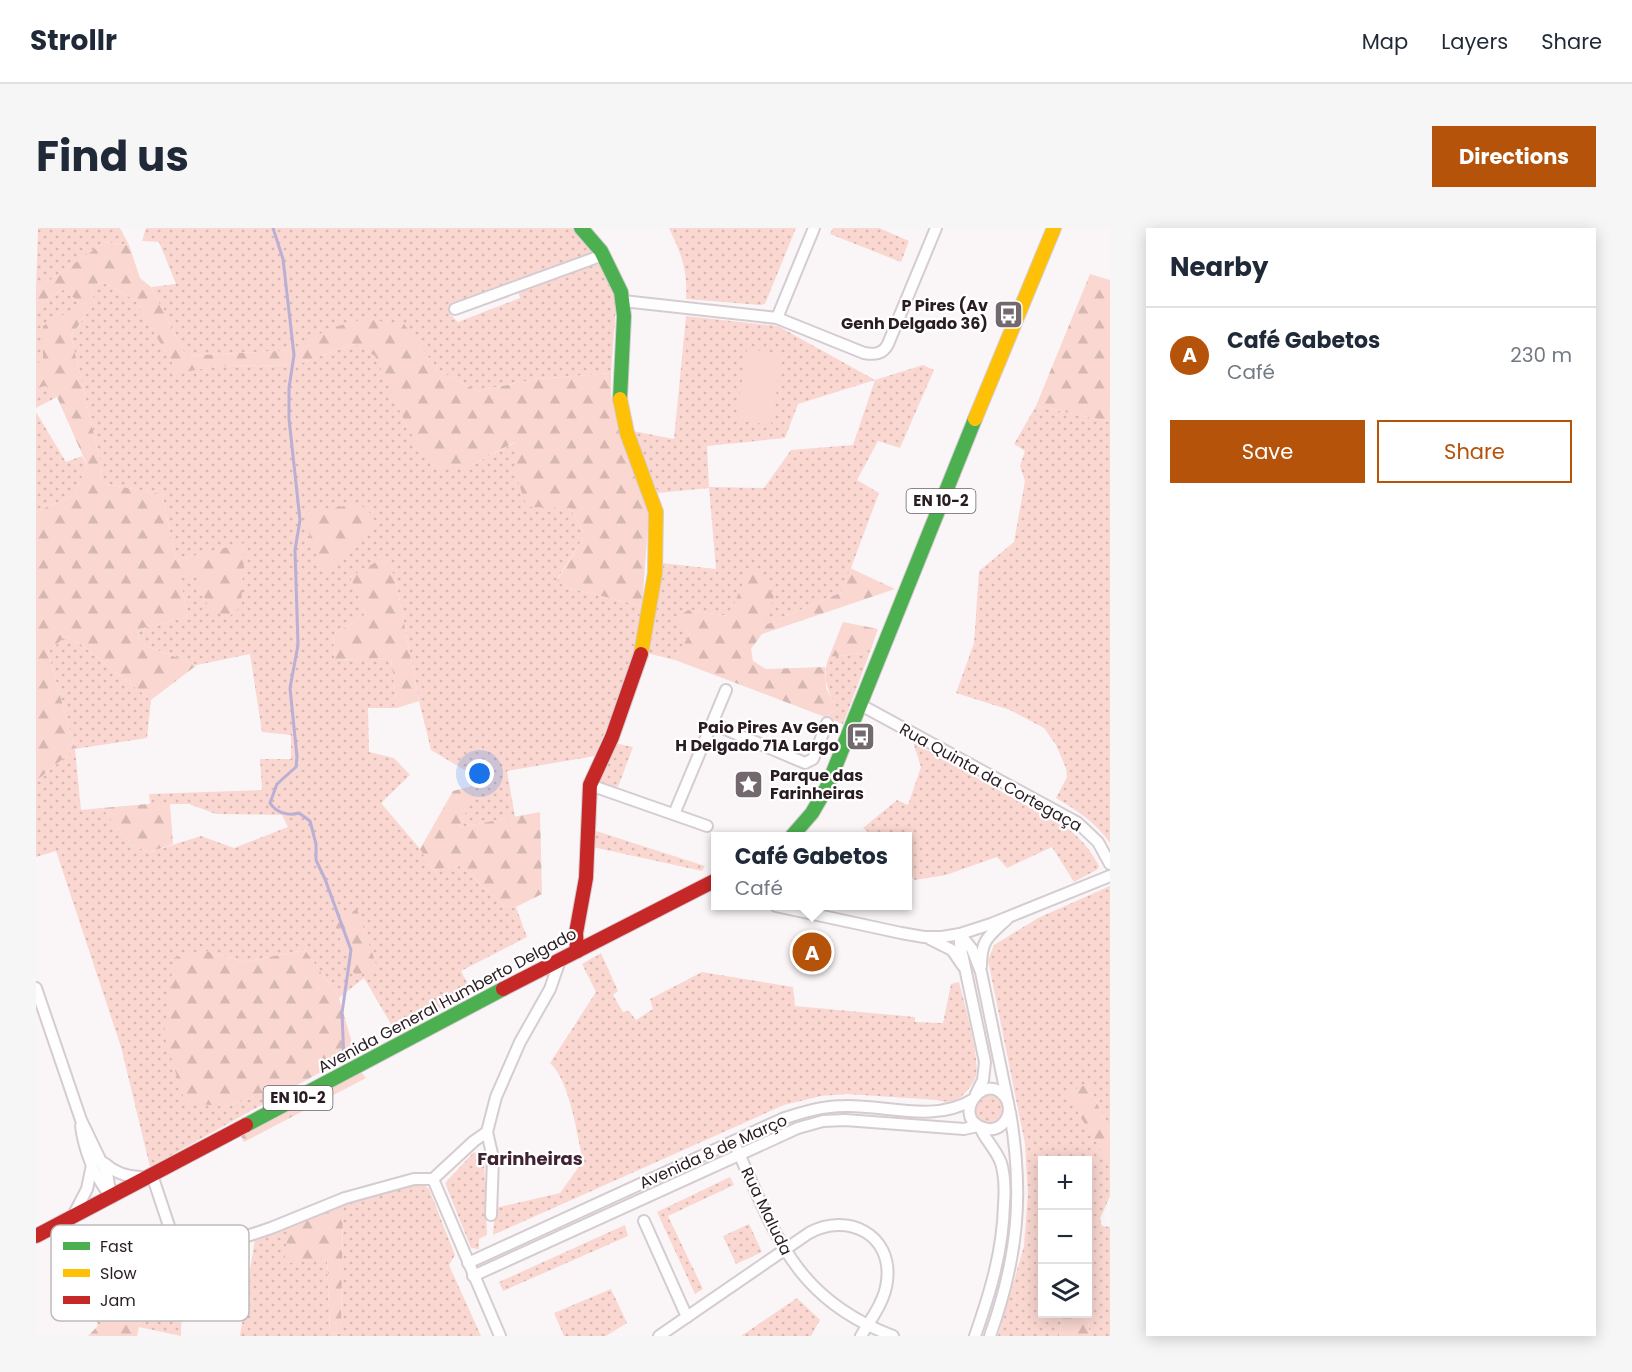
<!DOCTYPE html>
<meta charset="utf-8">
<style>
body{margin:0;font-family:Poppins,sans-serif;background:#f6f6f7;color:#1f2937}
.controls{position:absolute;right:18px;bottom:18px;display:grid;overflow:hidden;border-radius:0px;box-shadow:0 3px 15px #0003}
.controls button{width:54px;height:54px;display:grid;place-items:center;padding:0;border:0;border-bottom:2px solid #e0e1e3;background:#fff;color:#1f2937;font:30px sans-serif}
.you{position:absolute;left:444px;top:546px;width:21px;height:21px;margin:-15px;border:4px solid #fff;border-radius:50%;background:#1a73e8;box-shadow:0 0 0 9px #1a73e833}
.badge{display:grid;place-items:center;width:39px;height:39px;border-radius:50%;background:#b45309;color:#fff;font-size:20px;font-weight:700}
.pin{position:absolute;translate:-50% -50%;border:3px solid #fff;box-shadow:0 2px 6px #0006}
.popup{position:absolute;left:675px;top:604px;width:201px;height:78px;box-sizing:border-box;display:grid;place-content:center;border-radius:0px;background:#fff;filter:drop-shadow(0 2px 4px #0005);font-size:20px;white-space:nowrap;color:#747a83}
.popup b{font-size:22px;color:#1f2937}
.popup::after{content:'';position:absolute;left:50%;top:100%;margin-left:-12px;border:12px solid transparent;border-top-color:#fff}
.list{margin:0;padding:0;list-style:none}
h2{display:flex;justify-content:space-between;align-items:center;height:78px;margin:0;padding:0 24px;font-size:26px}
h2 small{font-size:20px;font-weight:400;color:#747a83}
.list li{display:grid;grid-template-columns:39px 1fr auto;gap:18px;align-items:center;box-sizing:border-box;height:96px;padding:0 24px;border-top:2px solid #e0e1e3}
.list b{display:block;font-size:22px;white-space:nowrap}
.list p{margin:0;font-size:20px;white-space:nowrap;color:#747a83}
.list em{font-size:20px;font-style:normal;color:#747a83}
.actions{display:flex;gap:12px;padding:18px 24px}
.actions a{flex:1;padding:14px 0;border:2px solid #b45309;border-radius:0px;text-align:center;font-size:21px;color:#b45309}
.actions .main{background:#b45309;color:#fff}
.icon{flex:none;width:33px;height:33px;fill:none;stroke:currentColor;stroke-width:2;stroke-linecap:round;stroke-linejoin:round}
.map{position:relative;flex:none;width:1074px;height:1108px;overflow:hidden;border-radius:0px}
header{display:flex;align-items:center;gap:36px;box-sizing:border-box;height:84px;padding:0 30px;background:#fff;border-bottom:2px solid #e0e1e3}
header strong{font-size:28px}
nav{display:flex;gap:33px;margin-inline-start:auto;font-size:21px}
.intro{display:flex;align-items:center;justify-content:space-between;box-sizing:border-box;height:144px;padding:0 36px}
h1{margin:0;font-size:42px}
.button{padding:15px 27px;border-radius:0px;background:#b45309;color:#fff;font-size:21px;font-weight:700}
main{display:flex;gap:36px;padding:0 36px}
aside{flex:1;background:#fff;border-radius:0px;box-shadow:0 3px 15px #0003}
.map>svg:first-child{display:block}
.grass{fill:url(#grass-dots);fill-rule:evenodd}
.forest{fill:url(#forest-firs)}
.park{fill:#fad7d1}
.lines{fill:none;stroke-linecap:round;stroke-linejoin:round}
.stream{stroke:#baafd4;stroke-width:3}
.street-casing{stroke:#d5ccd1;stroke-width:14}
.fast-casing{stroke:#d5ccd1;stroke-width:16}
.slow-casing{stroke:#d5ccd1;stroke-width:16}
.jam-casing{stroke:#d5ccd1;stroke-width:16}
.street{stroke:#fefefe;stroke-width:10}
.fast{stroke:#4caf50;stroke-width:14}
.slow{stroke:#ffc107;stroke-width:14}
.jam{stroke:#c62828;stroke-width:14}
.labels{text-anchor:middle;stroke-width:4.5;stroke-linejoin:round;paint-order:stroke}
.shield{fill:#fff;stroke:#696065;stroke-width:1.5}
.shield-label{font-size:15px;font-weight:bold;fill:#291c23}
.poi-label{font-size:16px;font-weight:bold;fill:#291c23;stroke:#fff;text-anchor:end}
.street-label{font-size:16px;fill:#291c23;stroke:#fff}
.neighbourhood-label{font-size:18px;font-weight:bold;fill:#3f2333;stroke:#fff}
.key{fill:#fff;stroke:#bfbbbd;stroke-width:1.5}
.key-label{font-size:16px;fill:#291c23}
</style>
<header>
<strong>Strollr</strong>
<nav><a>Map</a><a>Layers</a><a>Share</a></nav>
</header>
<div class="intro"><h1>Find us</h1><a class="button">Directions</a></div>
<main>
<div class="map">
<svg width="1074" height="1108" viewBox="0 0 1074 1108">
<defs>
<pattern id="grass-dots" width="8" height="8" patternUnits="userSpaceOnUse" patternTransform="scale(1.5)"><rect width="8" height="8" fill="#fad7d1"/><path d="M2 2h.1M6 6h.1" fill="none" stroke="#d6b8b3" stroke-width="1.8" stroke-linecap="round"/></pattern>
<pattern id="forest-firs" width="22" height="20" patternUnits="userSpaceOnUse" patternTransform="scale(1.5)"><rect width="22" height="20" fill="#fad7d1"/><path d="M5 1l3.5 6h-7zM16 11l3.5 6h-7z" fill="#d6b8b3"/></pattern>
</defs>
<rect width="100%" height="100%" fill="#faf6f8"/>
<g class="grass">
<polygon points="2,0 84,0 93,17 69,14 0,62"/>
<path d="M110,0h429l18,24 -141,51 -3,10 9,9 62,-24 -2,-7 78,-28c12,6 18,29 20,42l-5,68 -74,6 -60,12 -39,-21 -34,-45 -111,25 -107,6 -35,-69 25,-3 -17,-42 -17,-1z"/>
<path d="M633,0h127l-31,76 -5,1 -74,-6c2,-28 -5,-46 -17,-71z"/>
<polygon points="797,0 843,0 873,13 865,34 794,6"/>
<polygon points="66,54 99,72 142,144 183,138 260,137 318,116 340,128 371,199 432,239 480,214 479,245 534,280 549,307 521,351 529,359 606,378 602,423 559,528 471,543 479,589 424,599 442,550 395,522 383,473 359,348 314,348 330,386 297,407 299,432 355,430 361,480 332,480 333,524 358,530 374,547 345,575 384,621 397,642 424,638 471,680 480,679 491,709 425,743 436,764 359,803 328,750 303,770 269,722 208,734 167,722 190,879 245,858 247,865 114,939 85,819 20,623 0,629 0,553 39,521 12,424 30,408 46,417 115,472 111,510 39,521 45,582 66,580 97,618 114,624 165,608 198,620 252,599 246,587 180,586 153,576 114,576 113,566 226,562 224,531 255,531 255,507 226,504 214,426 161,437 102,415 103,401 152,389 144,350 159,345 209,316 140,332 126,266 64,255 65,237 35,108 59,74 54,59"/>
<polygon points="26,61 46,76 7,132 0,137 0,78"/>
<path d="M650,88l92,10 97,54 48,-15 11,5 -34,78 -22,-7 -21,39 22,13 -37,99 -77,33 -36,-9 -41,-6 -13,10 15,13 -15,27 -28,-7 14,-90 55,6 -7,-81 -51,5 -25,-62 41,8zM839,152l-22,65 -62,5 -27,38 -55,-1 -2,-41 78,-8 13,-34z"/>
<polygon points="10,158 21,169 0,180 0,160"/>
<path d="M1000,178l71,15 3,-10v432c-15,-21 -32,-32 -54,-45l11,-21 -1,-9 -10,-23 -12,-17 -34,-18 -54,-17 18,-50 5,-72 35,-29 11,-61 -5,-15 5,-15 -11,-7z"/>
<polygon points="0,184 30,234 46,228 51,237 38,267 0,284"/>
<path d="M834,424l-27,72 -18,-7 12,-8c-9,-17 -16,-33 -8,-52z"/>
<path d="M877,514l155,87c14,10 23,22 31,37l-1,3 -24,13 -22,-35 -45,21 -10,-11 -51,18 -31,5 -7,-8v-36h-35l-10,-8 34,-28 11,5 13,-38z"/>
<polygon points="578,515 597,519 582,559 564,555 562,550"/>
<polygon points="557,602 669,638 666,643 557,619"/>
<polygon points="1074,658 1074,903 1052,856 1074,936 1074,968 1064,991 1066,998 1074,999 1074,1108 1054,1108 1051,1086 1052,932 1006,932 1006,1086 1027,1086 1023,1108 962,1108 988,1018 992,966 989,916 952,732 958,717 1002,690"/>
<path d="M565,725l17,38 -5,4 10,17 6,-1 7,9 17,-11 -3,-10 52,-27 91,15 2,19 120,11v5l28,1 8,-39 8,-2c5,20 21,76 17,94 -2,7 -8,14 -13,19 -6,7 -18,8 -26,5l-90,-6 -26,2 -37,9 -291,130 2,-27 65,-15 23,-32c-6,-26 -13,-80 -33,-98l46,-71 -14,-28z"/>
<circle cx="953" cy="881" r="14"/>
<polygon points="438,924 448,930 451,1007 443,1011 443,1021 435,1020 409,955"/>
<polygon points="694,949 698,957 632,988 667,1061 659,1066 621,984"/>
<polygon points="386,955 393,961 419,1027 413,1037 445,1108 204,1108 219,1010 253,998 291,1029 294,1105 305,1106 307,977"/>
<polygon points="713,996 726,1024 700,1036 687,1008"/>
<polygon points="589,997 592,1008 467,1063 463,1054"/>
<polygon points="137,1042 143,1043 146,1057 145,1108 103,1099 99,1073 81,1078 62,1098 51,1062 75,1060"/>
<polygon points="575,1061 591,1095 570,1108 528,1108 518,1085"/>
<polygon points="761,1070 784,1092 775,1108 705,1108"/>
</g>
<g class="forest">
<polygon points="69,14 93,17 104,50 115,59 150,128 257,122 292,101 327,91 368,96 402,142 441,163 501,151 575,145 575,166 582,200 613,285 606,378 529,359 521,352 549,307 534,280 491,279 479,245 479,214 432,239 395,238 371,199 339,128 318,116 260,137 183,138 142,145 99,72 66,54 54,59 59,74 35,108 65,237 64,255 126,266 140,332 209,315 205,378 194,388 174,383 159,346 144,350 152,389 103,401 102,415 161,437 115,472 46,417 30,408 12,424 39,521 0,553 0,284 38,267 51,237 21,169 10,158 0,160 0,137 7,131 7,98 46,76 26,61 0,78 0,62"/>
<polygon points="1054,46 1074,52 1074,183 1071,193 1000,178"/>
<polygon points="322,276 331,281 341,296 292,341 285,339 271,299 271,284"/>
<polygon points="347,330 359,348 383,473 361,480 355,430 299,432 297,407 330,386 314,349"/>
<polygon points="722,340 738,368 729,397 806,364 814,340 859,361 726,406 715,421 717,433 730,441 789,439 790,460 801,481 789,489 639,432 654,405 638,392 652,382 693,388 713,341"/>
<polygon points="807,394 842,401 834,424 793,429"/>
<polygon points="440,557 424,599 504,584 506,666 480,679 471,680 424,638 397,642 384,621 417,563"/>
<polygon points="112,576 134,576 137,616 114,624 97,618 66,580"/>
<polygon points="321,681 341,739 319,748 297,693"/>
<polygon points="167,722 208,734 269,722 303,770 319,825 247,865 245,858 190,879 149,874 128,807 138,730"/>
<polygon points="325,844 330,850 208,914 205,908"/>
<polygon points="1052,856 1074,903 1074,937 1030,865"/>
<polygon points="307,977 305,1106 294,1105 291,1029 248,1036 253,998"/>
<polygon points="99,1072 103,1099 101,1108 52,1108 81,1078"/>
<polygon points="1027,1086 1051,1086 1054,1108 1023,1108"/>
</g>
<polygon class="park" points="711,121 747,126 735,197 700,192"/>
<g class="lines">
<path class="stream" d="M237,0l10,31 11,96 -5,33v31l11,101 -5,30 3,95 -8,43 7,69 -1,10 -19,17 -7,19c6,10 19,13 29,10l11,8 6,23v16l9,19 26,71 -9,63 2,49"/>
<defs>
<g id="street">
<path d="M587,73l154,17 87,35c11,2 19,1 24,-9l48,-116"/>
<polyline points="419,81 567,27"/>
<polyline points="741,90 778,0"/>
<polyline points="823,476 1042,595 1062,614 1074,636"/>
<polyline points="677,496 769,535 777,531 791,495"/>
<polyline points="554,557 671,598"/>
<polyline points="638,586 690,462"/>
<polyline points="740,678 865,705 888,709 906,709 924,706 955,696 1074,648"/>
<path d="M924,706l12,15 9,23 28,136c0,13 -11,25 -25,20 -36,-10 4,-64 24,-26"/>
<polyline points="924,706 924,716 949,834 947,852 940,866"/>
<polyline points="894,711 916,722 927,738"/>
<path d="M945,738c0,-27 8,-30 26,-47"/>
<polyline points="0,760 45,892 71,946 75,968"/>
<path d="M45,898c3,24 13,49 28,68"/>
<polyline points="451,904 457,930 455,987"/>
<path d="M700,919c40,89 59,152 157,189"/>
<path d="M68,935c11,10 23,14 37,14"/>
<polyline points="116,947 141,1022 148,1029 235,1000 309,970 378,951 397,951"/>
<polyline points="39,984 51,961 56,937"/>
<polyline points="608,993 651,1089"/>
<path d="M432,1035l314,-144c21,-7 41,-13 63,-13 41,-1 89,17 127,-6"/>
<polyline points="437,1048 762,900 787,893 809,892 928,901 942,898"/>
<polyline points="464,1108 397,951 438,913 451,904 460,869 484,814 514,761 524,732"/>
<path d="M623,1108l150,-103c38,-21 84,1 78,48 -2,20 -16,38 -26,55"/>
<path d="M939,1108c15,-43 28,-85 29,-132 1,-13 1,-28 -3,-41 -5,-14 -16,-23 -21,-36"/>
<path d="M954,1108c28,-79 34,-141 20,-224"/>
</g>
<g id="fast">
<polyline points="545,0 565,23 585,64 588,88 584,171"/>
<polyline points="756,608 776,585 791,559 939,191"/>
<polyline points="210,897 467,761"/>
</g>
<g id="slow">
<polyline points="584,171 591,205 620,284 619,345 605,426"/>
<polyline points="939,191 1018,0"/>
</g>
<g id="jam">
<polyline points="541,723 540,705 550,650 554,557 576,509 605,426"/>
<polyline points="467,761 680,652"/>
<polyline points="0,1008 210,897"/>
</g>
</defs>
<use href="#street" class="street-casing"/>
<use href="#fast" class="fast-casing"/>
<use href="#slow" class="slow-casing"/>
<use href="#jam" class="jam-casing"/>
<use href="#street" class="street"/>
<use href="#fast" class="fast"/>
<use href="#slow" class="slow"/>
<use href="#jam" class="jam"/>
</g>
<defs>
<symbol id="bus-square" viewBox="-11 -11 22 22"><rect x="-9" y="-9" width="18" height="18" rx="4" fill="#72686e" stroke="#fff"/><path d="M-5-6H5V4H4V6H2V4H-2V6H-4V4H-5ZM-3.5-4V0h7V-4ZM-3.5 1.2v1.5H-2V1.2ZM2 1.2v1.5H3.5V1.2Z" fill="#fff"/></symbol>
<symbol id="sight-square" viewBox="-11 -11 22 22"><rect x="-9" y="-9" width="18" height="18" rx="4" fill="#72686e" stroke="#fff"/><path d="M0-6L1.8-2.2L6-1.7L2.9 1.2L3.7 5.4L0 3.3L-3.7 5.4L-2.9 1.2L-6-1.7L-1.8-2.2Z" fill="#fff"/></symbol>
</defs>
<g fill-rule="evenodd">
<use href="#bus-square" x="956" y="70" width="33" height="33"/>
<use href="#bus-square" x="808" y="492" width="33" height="33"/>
<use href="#sight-square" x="696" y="540" width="33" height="33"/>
</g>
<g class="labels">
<g class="shield">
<rect x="870.5" y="261" width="69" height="24" rx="4.5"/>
<rect x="227.5" y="858" width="69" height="24" rx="4.5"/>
</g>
<g class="shield-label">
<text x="905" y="278">EN 10-2</text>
<text x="262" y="875">EN 10-2</text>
</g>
<g class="poi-label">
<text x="952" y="83">P Pires (Av<tspan x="952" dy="18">Genh Delgado 36)</tspan></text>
<text x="803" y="505">Paio Pires Av Gen<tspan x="803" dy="18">H Delgado 71A Largo</tspan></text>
<text x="734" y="553" text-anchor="start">Parque das<tspan x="734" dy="18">Farinheiras</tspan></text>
</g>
<g class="street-label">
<text transform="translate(955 549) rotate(29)" y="6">Rua Quinta da Cortegaça</text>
<text transform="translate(411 772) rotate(-28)" y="6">Avenida General Humberto Delgado</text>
<text transform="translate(677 923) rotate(-24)" y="6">Avenida 8 de Março</text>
<text transform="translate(731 983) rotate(64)" y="6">Rua Maluda</text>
</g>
<g class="neighbourhood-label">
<text x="494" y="937">Farinheiras</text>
</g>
</g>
<rect x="15" y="997" width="198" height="96" rx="9" class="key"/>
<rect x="27" y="1014" width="27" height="8" fill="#4caf50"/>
<rect x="27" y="1041" width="27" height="8" fill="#ffc107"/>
<rect x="27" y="1068" width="27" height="8" fill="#c62828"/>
<g class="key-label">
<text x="64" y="1024">Fast</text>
<text x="64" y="1051">Slow</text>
<text x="64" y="1078">Jam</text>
</g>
</svg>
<div class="controls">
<button>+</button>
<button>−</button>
<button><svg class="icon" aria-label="layers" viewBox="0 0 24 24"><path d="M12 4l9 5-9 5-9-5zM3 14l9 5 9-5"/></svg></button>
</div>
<div class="you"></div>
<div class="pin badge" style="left:776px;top:724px">A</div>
<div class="popup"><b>Café Gabetos</b>Café</div>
</div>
<aside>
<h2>Nearby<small></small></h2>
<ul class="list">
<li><span class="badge">A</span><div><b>Café Gabetos</b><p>Café</p></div><em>230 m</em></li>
</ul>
<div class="actions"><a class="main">Save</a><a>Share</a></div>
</aside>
</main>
